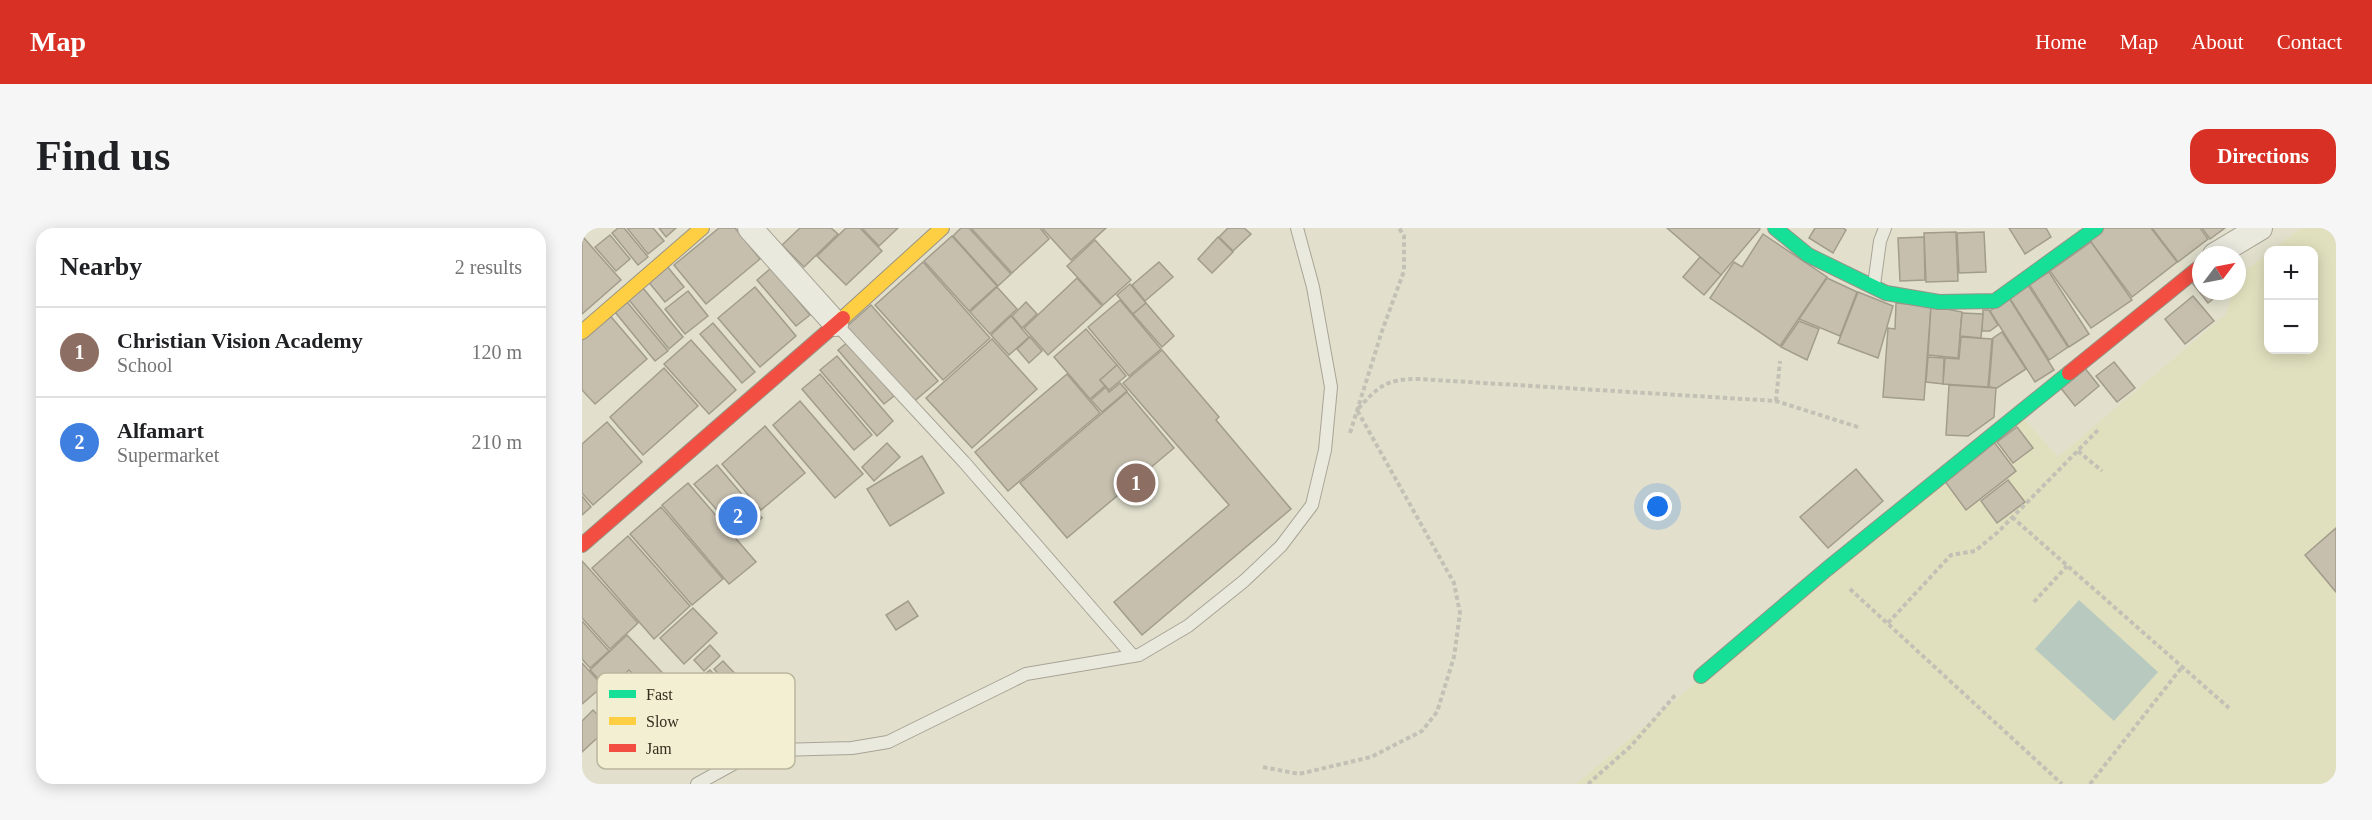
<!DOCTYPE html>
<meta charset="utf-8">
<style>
body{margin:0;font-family:"Times New Roman",serif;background:#f6f6f6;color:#202124}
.controls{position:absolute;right:18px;top:18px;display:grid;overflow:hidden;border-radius:12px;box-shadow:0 3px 15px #0003}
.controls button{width:54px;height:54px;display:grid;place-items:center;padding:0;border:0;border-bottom:2px solid #e0e0e0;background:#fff;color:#202124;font:30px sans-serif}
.compass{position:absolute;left:1610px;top:18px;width:54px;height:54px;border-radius:50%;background:#fff;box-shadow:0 3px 15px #0003;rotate:58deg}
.you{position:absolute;left:1076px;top:279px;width:21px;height:21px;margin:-15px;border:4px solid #fff;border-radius:50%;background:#1a73e8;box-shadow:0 0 0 9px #1a73e833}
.badge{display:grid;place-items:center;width:39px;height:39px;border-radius:50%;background:#d93025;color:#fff;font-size:20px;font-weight:700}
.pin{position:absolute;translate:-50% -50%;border:3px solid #fff;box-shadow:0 2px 6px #0006}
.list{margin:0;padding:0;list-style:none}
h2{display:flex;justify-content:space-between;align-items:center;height:78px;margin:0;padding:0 24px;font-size:26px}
h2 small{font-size:20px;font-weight:400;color:#757577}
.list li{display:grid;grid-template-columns:39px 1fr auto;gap:18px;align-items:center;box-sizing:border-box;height:90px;padding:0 24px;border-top:2px solid #e0e0e0}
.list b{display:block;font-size:22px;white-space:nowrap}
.list p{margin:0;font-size:20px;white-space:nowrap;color:#757577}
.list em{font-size:20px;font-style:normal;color:#757577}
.map{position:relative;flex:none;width:1754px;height:556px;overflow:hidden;border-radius:18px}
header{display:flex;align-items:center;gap:36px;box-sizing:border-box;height:84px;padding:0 30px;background:#d93025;color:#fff}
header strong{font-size:28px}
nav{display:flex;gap:33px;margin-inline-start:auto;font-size:21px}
.intro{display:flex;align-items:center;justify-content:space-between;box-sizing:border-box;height:144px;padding:0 36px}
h1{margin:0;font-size:42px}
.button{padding:15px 27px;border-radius:18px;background:#d93025;color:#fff;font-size:21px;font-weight:700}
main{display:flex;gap:36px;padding:0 36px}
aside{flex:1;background:#fff;border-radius:18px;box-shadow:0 3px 15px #0003}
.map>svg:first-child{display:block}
.farmland{fill:#e1e0be}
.water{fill:#b8c9c0}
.building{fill:#c6bfae;stroke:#a29c8c;stroke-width:1.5}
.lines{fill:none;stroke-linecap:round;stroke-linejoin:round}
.lane-casing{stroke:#a8a496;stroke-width:14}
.street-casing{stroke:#a8a496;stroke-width:26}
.fast-casing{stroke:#979486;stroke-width:16}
.slow-casing{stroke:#979486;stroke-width:16}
.jam-casing{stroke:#979486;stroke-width:16}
.path{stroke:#c3c1b5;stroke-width:4;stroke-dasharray:4.5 3;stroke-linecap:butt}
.lane{stroke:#eae9de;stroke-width:12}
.street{stroke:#eae9de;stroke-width:24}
.fast{stroke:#16e098;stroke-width:14}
.slow{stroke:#ffcf43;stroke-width:14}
.jam{stroke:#f24e42;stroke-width:14}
.key{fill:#f3efd3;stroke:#bab59d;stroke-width:1.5}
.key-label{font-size:16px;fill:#352e1f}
</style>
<header>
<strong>Map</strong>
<nav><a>Home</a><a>Map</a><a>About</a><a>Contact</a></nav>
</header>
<div class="intro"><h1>Find us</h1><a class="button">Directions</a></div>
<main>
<aside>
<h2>Nearby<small>2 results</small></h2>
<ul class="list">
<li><span class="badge" style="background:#8d6e63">1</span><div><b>Christian Vision Academy</b><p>School</p></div><em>120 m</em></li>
<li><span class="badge" style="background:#3f7fe0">2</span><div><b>Alfamart</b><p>Supermarket</p></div><em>210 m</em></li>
</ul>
</aside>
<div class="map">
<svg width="1754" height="556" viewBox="0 0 1754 556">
<rect width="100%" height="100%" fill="#e2e0cd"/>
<polygon class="farmland" points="1719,0 1754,0 1754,556 994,556 1342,262 1437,185 1476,229 1644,86 1651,63 1655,63 1655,49 1686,25 1686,122 1732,122 1732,22 1690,22"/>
<polygon class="water" points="1497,372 1576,444 1532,493 1453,421"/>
<g class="building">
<polygon points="36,0 42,0 66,29 56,37 30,5"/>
<polygon points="45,0 71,0 82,13 66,26"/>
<polygon points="77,0 94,0 84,9"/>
<polygon points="137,0 153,0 178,31 124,76 92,37"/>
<polygon points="218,0 249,0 256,6 222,39 200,17"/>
<polygon points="264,0 278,0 300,23 264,57 235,28"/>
<polygon points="280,0 316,0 297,18"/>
<polygon points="379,0 387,0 429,46 416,58 371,8"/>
<polygon points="389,0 458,0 467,11 430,45"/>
<polygon points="460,0 524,0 489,32"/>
<polygon points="646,0 662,0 669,6 651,23 637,9"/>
<polygon points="1085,0 1177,0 1178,1 1139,47"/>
<polygon points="1233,0 1261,0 1264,2 1251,25 1227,10"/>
<polygon points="1427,0 1464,0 1469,9 1443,26"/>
<polygon points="1519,0 1569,0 1595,34 1550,69 1506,10"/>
<polygon points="1570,0 1618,0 1626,11 1596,34"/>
<polygon points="1620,0 1643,0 1628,11"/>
<polygon points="1374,4 1376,53 1344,54 1342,5"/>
<polygon points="1402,4 1404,44 1377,45 1375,5"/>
<polygon points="1181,6 1245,49 1198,118 1128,70 1152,34 1160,39"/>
<polygon points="28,7 48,31 34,43 13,19"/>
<polygon points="370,8 415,58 387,83 342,33"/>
<polygon points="1,9 39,52 0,86 0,10"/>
<polygon points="636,9 651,24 630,45 616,31"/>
<polygon points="1342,9 1343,52 1318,53 1316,10"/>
<polygon points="513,12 549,52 521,77 485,38"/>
<polygon points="1509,14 1550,72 1509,100 1468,43"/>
<polygon points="1118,29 1139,47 1122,67 1101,49"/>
<polygon points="341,34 408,110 361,152 293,77"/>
<polygon points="577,34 591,49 563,73 550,57"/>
<polygon points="84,37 102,59 83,74 65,52"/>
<polygon points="189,40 228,87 214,98 175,52"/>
<polygon points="1619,43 1619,63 1641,63 1626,75 1608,52"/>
<polygon points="1467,44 1507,106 1487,119 1447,56"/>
<polygon points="495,50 520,78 466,127 442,100"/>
<polygon points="1245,50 1275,64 1258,108 1217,91"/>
<polygon points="548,56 564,75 551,86 535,67"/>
<polygon points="1446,57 1486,119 1467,132 1427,69"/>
<polygon points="173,59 214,108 178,139 136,90"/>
<polygon points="415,59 435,81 408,106 388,84"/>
<polygon points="61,60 101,109 87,121 47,72"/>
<polygon points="106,63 126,88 103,106 83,81"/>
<polygon points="1276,64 1311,78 1296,130 1256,115"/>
<polygon points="1611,68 1632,93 1603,116 1583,91"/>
<polygon points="1427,70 1472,142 1453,154 1408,83"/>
<polygon points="538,72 579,121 547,148 506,99"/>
<polygon points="45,74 86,123 73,133 33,84"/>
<polygon points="444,74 455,86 440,100 430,88"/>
<polygon points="564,75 592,108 580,119 551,86"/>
<polygon points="1314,75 1349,78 1342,172 1301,169 1306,100 1313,101"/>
<polygon points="289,77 356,153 329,176 262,101"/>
<polygon points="1349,78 1380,84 1376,130 1346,127"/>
<polygon points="1401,82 1407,82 1416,97 1408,103 1400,103"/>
<polygon points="25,84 65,131 13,176 0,162 0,105"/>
<polygon points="1380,85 1401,86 1399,110 1378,108"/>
<polygon points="429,88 447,109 427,127 409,107"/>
<polygon points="1217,93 1237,101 1225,132 1199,119"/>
<polygon points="131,95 173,144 160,155 118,106"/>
<polygon points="504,101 535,137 518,152 523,158 508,171 472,129"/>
<polygon points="1420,104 1444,141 1415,160 1407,159 1411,110"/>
<polygon points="448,109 460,123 447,135 435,121"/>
<polygon points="1379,109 1410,111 1406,159 1361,156 1363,130 1377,131"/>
<polygon points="410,111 455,161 390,220 344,170"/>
<polygon points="109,112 154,162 127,186 82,136"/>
<polygon points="266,114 312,168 302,176 256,122"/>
<polygon points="580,122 637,189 634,192 709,281 560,407 532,374 647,277 541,155"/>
<polygon points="255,128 311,193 295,208 238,142"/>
<polygon points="1346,129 1362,130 1361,156 1344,154"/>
<polygon points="1532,134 1553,160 1535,174 1514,148"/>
<polygon points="535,137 544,148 527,162 518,152"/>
<polygon points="1502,139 1517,158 1493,178 1478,159"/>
<polygon points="82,140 116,178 61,227 28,189"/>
<polygon points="238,146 290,207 272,222 220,161"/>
<polygon points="485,146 518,185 426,263 393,224"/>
<polygon points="538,155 545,163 520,184 509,172 524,159 527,164"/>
<polygon points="1367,157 1414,160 1412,189 1386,208 1364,207"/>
<polygon points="545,164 592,220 485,310 438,255"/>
<polygon points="218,173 281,246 253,270 191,197"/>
<polygon points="25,194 60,234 11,277 0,265 0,216"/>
<polygon points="183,198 223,245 179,282 140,236"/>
<polygon points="1435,199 1451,220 1431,235 1415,214"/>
<polygon points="1412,214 1434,243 1384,282 1362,252"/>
<polygon points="305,215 318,229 292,253 280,239"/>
<polygon points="340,228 362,265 308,298 285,261"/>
<polygon points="135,237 180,290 158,308 112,256"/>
<polygon points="1274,241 1301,273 1246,320 1218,289"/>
<polygon points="1426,252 1443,274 1415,295 1399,273"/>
<polygon points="106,255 174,334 147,356 80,277"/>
<polygon points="0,268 9,279 0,287"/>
<polygon points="79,279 141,351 110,377 48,306"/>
<polygon points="1754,300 1754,364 1723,327"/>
<polygon points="46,308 108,378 72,411 10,340"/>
<polygon points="0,333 56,395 28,421 0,390"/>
<polygon points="326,373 336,388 314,402 304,387"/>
<polygon points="111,380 135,405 102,436 78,410"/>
<polygon points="0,393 27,423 8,440 0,431"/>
<polygon points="45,407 90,455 74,471 47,442 26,461 8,442"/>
<polygon points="128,417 138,428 122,443 112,432"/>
<polygon points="141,433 158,451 149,459 132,441"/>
<polygon points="0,435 21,458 0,476"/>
<polygon points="128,442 139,454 131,462 119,449"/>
<polygon points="11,482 27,499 0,524 0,493"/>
</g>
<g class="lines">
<defs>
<g id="lane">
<polyline points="1292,57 1298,13 1303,0"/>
<polyline points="256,98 382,234 551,428"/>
<polyline points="115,556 153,535 196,522 270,520 306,514 444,446 557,427 606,398 662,353 699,318 730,277 743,222 749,159 731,59 715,0"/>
</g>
<g id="street">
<polyline points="168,0 254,96"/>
<polyline points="1633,27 1678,0"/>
</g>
<g id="fast">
<polyline points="1193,0 1226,27 1304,65 1357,74 1413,73 1514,0"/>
<polyline points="1119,448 1245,341 1487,145"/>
</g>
<g id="slow">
<polyline points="261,90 360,0"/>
<polyline points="0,104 120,0"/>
</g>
<g id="jam">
<polyline points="1487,145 1619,38"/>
<polyline points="0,317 261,90"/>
</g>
</defs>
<use href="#lane" class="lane-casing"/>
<use href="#street" class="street-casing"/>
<use href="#fast" class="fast-casing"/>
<use href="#slow" class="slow-casing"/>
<use href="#jam" class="jam-casing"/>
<g class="path">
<polyline points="1194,173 1198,133"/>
<polyline points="768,205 800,103 822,43 822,8 817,0"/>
<polyline points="1496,223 1520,243"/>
<polyline points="1430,289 1647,480"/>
<polyline points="1268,361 1480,556"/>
<polyline points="1452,374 1485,338"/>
<polyline points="1306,395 1369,327 1393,323 1416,304 1516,202"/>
<path d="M681,539l36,7 72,-17 51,-26 15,-19 17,-55 6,-44 -6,-30 -97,-173c22,-24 28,-31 62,-31l357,22 85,27"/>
<polyline points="1006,556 1049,518 1095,465"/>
<polyline points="1508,556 1600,439"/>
</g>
<use href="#lane" class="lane"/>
<use href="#street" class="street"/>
<use href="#fast" class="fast"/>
<use href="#slow" class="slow"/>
<use href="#jam" class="jam"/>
</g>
<rect x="15" y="445" width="198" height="96" rx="9" class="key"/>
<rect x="27" y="462" width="27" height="8" fill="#16e098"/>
<rect x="27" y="489" width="27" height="8" fill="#ffcf43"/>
<rect x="27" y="516" width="27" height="8" fill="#f24e42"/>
<g class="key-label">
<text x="64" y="472">Fast</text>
<text x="64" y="499">Slow</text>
<text x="64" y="526">Jam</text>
</g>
</svg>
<div class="controls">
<button>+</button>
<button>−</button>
</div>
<svg class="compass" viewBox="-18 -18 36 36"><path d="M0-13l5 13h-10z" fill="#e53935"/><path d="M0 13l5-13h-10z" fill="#757577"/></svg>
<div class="you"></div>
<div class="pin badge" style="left:554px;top:255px;background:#8d6e63">1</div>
<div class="pin badge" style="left:156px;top:288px;background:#3f7fe0">2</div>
</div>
</main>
